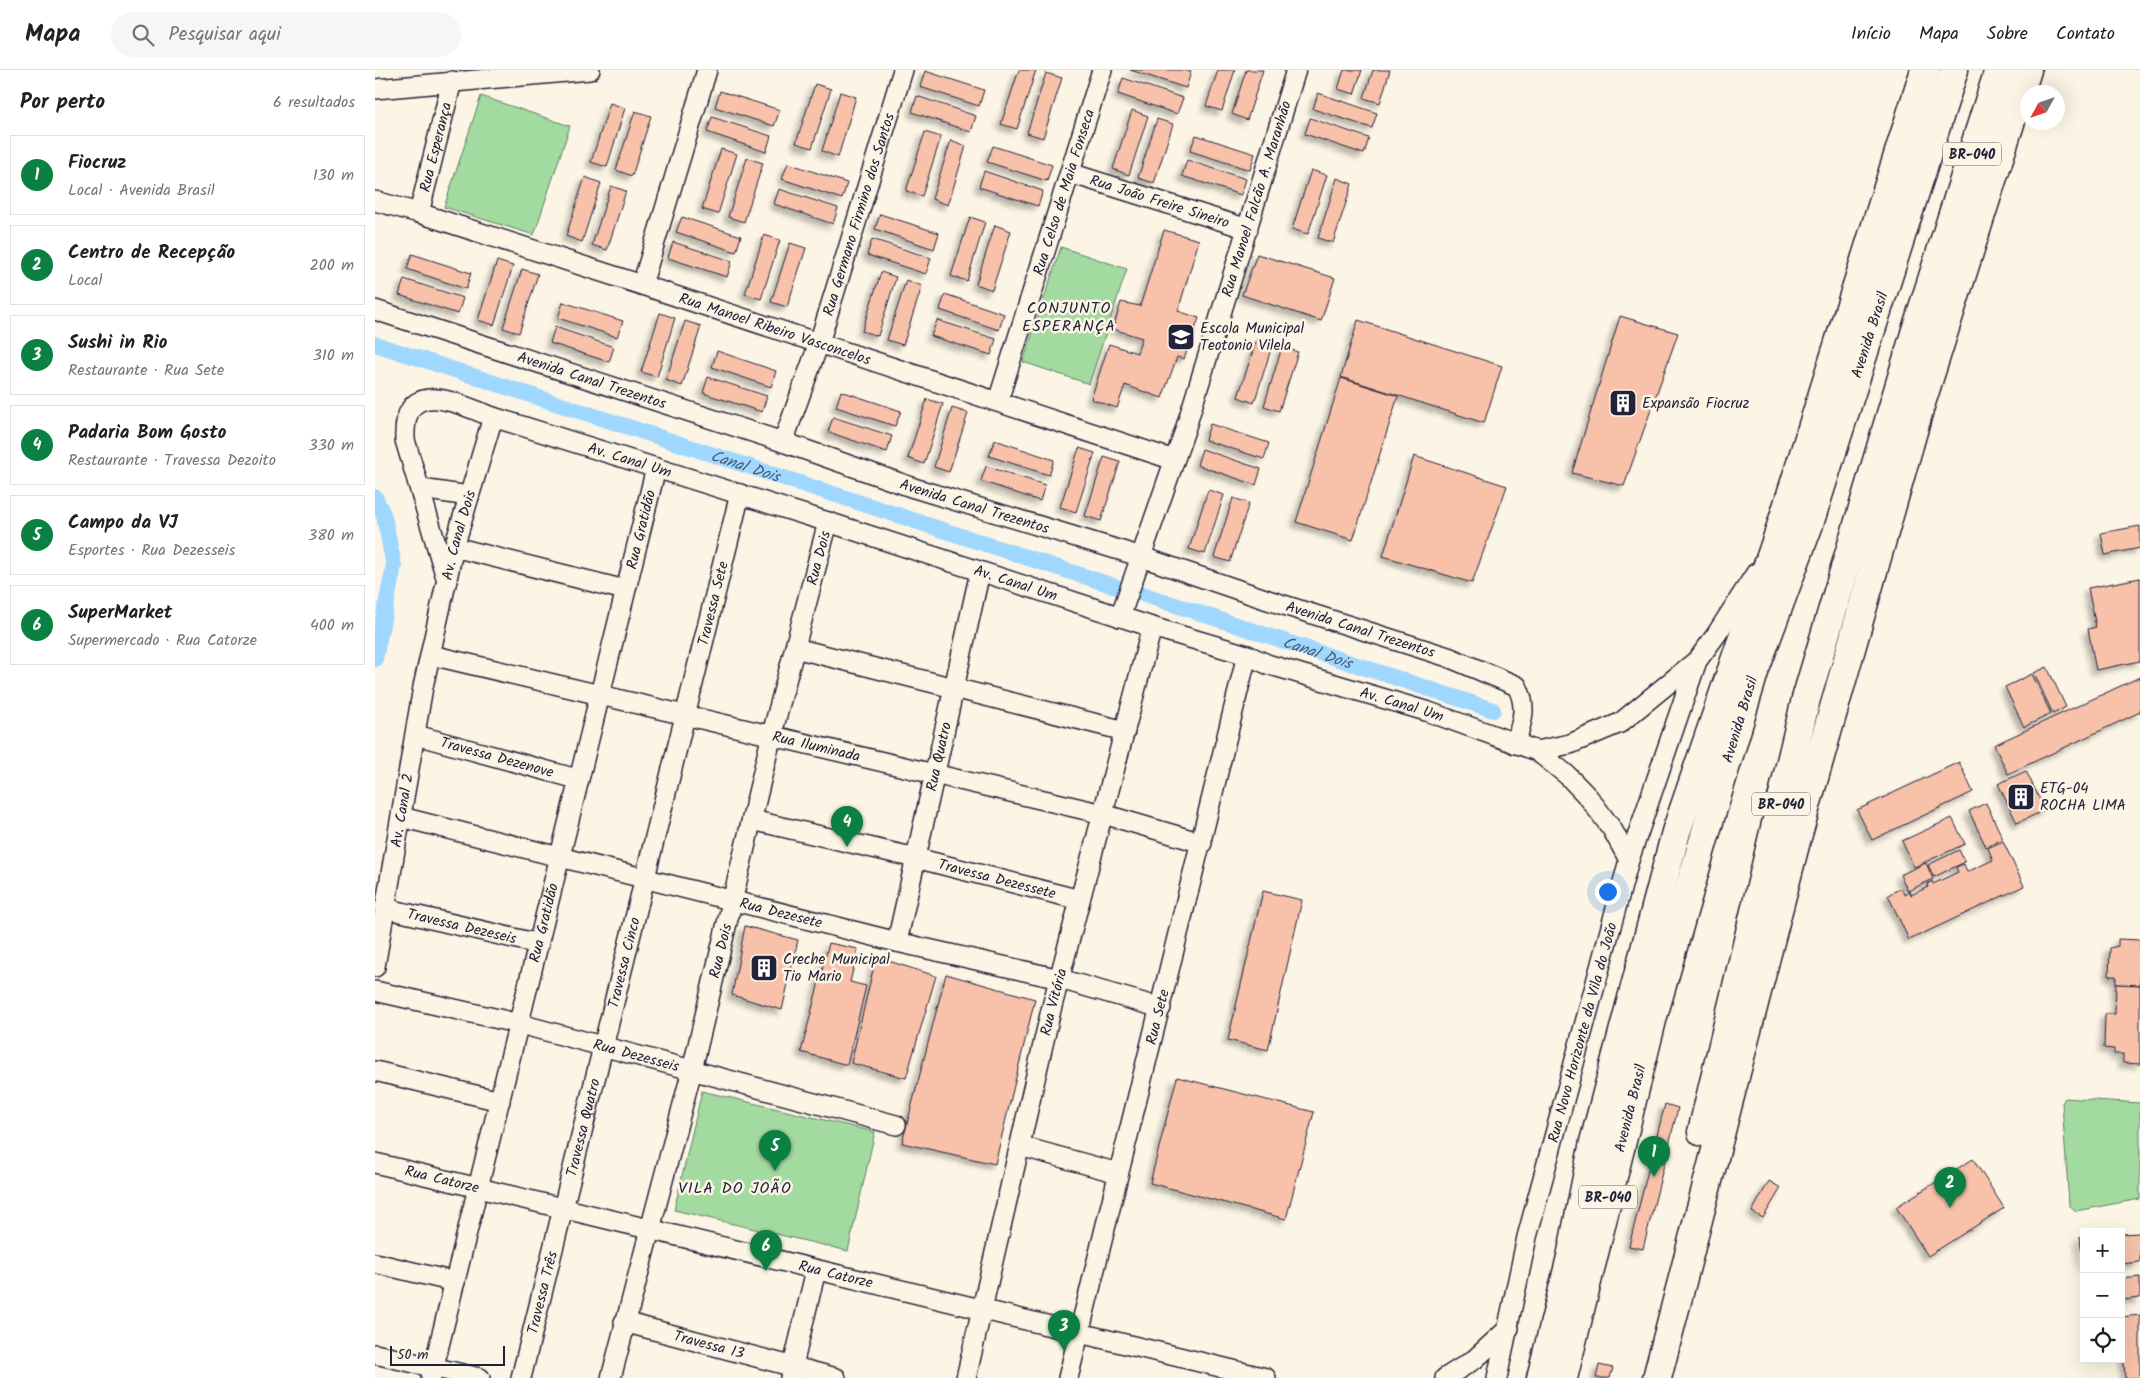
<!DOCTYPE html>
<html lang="pt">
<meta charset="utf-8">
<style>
body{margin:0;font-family:Kalam,sans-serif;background:#f6f6f6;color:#202124}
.controls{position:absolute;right:15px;bottom:15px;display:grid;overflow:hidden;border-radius:0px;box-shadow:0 5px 20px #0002}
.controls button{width:45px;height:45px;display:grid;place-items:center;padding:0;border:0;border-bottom:1px solid #e0e0e0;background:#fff;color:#202124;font:25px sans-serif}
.compass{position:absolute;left:1645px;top:15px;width:45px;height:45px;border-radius:50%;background:#fff;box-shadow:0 5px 20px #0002;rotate:230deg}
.scale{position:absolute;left:15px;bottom:12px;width:115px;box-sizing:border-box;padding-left:5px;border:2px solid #22223b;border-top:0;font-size:14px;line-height:18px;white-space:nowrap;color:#22223b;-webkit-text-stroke:4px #fcf5e5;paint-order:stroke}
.you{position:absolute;left:1232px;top:821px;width:18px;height:18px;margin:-12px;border:4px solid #fff;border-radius:50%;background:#1a73e8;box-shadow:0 0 0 8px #1a73e833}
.badge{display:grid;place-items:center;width:32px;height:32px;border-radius:50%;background:#0b8043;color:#fff;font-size:16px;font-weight:700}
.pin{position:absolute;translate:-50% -41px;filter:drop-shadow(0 1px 2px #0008)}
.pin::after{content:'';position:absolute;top:26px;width:18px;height:15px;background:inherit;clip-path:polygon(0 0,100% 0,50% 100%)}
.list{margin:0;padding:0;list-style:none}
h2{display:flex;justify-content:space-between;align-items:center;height:65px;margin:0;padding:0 20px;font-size:21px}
h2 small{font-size:16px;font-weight:400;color:#757577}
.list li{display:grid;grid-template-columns:32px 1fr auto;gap:15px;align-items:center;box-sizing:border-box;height:80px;margin:0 10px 10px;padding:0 10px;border:1px solid #e0e0e0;border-radius:0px}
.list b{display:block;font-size:19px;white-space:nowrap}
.list p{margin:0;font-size:16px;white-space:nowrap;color:#757577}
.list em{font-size:16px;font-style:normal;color:#757577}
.icon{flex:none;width:28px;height:28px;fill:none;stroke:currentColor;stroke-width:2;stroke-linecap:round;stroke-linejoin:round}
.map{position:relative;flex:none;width:1765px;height:1308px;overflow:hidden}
header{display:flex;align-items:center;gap:30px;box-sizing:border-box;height:70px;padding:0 25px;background:#fff;border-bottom:1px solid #e0e0e0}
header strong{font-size:24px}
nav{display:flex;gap:28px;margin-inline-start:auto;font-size:18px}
.search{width:350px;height:45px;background:#f6f6f6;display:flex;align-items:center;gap:12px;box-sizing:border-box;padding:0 18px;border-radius:28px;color:#757577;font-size:19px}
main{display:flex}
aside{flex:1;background:#fff}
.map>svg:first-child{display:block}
.green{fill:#a2da9f;stroke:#627e6d}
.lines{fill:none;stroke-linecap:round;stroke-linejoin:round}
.canal{stroke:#9fd7fe;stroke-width:16}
.building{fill:#f7c1aa;stroke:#22223b;filter:url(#shadow)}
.minor-casing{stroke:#22223b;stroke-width:22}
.highway-casing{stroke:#22223b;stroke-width:31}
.minor{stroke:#fcf5e5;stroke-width:19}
.highway{stroke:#fcf5e5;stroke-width:28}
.labels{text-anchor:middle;stroke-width:5;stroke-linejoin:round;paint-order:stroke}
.shield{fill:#fcf5e5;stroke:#63616e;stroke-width:1}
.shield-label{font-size:14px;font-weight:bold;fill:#22223b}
.street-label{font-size:15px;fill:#22223b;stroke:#fcf5e5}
.poi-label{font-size:15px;fill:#22223b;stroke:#fcf5e5;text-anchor:start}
.neighbourhood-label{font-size:16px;letter-spacing:1px;fill:#22223b;stroke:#fcf5e5}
.water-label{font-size:16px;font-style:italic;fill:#485876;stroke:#fcf5e5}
</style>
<header>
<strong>Mapa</strong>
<div class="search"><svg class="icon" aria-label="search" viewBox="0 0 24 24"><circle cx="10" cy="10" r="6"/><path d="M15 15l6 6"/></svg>Pesquisar aqui</div>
<nav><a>Início</a><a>Mapa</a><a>Sobre</a><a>Contato</a></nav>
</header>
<main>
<aside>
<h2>Por perto<small>6 resultados</small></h2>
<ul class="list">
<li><span class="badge">1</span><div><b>Fiocruz</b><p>Local · Avenida Brasil</p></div><em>130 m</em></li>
<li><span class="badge">2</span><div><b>Centro de Recepção</b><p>Local</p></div><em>200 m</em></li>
<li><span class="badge">3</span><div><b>Sushi in Rio</b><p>Restaurante · Rua Sete</p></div><em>310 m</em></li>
<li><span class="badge">4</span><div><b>Padaria Bom Gosto</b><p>Restaurante · Travessa Dezoito</p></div><em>330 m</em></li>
<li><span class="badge">5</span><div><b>Campo da VJ</b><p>Esportes · Rua Dezesseis</p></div><em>380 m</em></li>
<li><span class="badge">6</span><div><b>SuperMarket</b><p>Supermercado · Rua Catorze</p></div><em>400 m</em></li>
</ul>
</aside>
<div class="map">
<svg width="1765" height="1308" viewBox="0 0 1765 1308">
<defs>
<filter id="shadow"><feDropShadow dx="-4.5" dy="4.5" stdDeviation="2.5" flood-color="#0004"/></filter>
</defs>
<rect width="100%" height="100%" fill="#fcf5e5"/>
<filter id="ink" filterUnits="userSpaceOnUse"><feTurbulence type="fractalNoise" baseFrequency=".02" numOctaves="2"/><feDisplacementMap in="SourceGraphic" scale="10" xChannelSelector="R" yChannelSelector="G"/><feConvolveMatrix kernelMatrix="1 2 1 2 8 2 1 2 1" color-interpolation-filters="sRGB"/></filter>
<g filter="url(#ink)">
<g class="green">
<polygon points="106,26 195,56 159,165 69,137"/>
<polygon points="686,177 752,199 714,314 648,292"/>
<polygon points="327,1021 500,1062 473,1181 299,1140"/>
<polygon points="1690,1028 1765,1033 1765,1129 1701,1141 1694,1135 1687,1033"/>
</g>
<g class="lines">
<g class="canal">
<path id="s1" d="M0,274l742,243"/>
<polyline points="0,427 9,446 19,496 0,589"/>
<path id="s2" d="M767,524l351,116"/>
</g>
</g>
<g class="building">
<polygon points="644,0 661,0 642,59 626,54"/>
<polygon points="755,0 809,0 816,2 811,18"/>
<polygon points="843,0 860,0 847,41 831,36"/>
<polygon points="871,0 888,0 872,50 857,44"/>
<polygon points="969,0 987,0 979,24 963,19"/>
<polygon points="998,0 1015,0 1005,33 989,28"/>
<polygon points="550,1 609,20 604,36 545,17"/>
<polygon points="671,3 687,8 668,68 652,63"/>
<polygon points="748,8 808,28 802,44 743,24"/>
<polygon points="440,14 456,19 437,78 421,73"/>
<polygon points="345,21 405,40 399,56 340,37"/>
<polygon points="465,22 481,27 463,87 447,81"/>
<polygon points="943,23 1002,43 997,58 938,39"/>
<polygon points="542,26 601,46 596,62 537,42"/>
<polygon points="235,33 250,38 232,97 216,92"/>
<polygon points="757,40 773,46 754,105 738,99"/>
<polygon points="260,41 276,46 257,106 241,100"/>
<polygon points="337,47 396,66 391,82 332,62"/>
<polygon points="935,48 994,68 989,84 930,64"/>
<polygon points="782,49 798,54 779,113 763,108"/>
<polygon points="550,62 566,67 547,126 531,121"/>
<polygon points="821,65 880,84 875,100 815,81"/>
<polygon points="576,70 591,76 573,135 557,129"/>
<polygon points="618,76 677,95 672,111 612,92"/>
<polygon points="346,79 362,84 343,144 327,139"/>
<polygon points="372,88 388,93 369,152 353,147"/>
<polygon points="812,90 871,109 866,125 807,106"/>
<polygon points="413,93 472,113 467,129 407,109"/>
<polygon points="936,100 952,105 933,164 917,159"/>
<polygon points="609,101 668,121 663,136 604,117"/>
<polygon points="210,107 226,113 207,172 191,166"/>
<polygon points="962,108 977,114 958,173 943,168"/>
<polygon points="236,116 251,121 232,180 217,175"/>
<polygon points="404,119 463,138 458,154 399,134"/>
<polygon points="505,144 564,163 559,179 500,159"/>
<polygon points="307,147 366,166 361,182 301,162"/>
<polygon points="595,147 610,152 592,211 576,206"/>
<polygon points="620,155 636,161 617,220 601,214"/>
<polygon points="789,160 824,170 803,241 824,248 809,289 802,287 787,328 750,315 742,338 716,329 734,274 762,283 767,268 738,259 746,232 765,236"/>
<polygon points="389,165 405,170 386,229 370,224"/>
<polygon points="497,169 556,188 551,204 492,185"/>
<polygon points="298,172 357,191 352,207 293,188"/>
<polygon points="415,173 431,178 412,237 396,232"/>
<polygon points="37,184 96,203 91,219 32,199"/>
<polygon points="882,184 960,208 946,251 867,225"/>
<polygon points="122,191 138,196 119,255 103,250"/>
<polygon points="147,199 163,204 144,263 128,258"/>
<polygon points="506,202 521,207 503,266 487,261"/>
<polygon points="29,209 88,228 83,244 24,225"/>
<polygon points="531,210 547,216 528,275 512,270"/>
<polygon points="570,224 629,244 624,260 565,240"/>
<polygon points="188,232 248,251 242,267 183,248"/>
<polygon points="285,243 300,248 282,307 266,302"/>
<polygon points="1245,246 1303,263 1249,416 1197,403"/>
<polygon points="562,250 621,269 616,285 556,266"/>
<polygon points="983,250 1127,296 1109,353 966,307"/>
<polygon points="310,251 326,256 307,316 291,310"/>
<polygon points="180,257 239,277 234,292 175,273"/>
<polygon points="882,268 898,273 879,333 863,327"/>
<polygon points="907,277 923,282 904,341 889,336"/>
<polygon points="342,281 401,301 396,317 337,297"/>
<polygon points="333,307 392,326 387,342 328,323"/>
<polygon points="966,308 1023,326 978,470 921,452"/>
<polygon points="466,321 526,341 520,356 461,337"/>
<polygon points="552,329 568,334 549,394 533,388"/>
<polygon points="577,338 593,343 574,402 559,397"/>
<polygon points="458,347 517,366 512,382 453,362"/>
<polygon points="835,354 894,373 889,389 830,370"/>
<polygon points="620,370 679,390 674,405 614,386"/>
<polygon points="704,378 720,383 701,442 685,437"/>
<polygon points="827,379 886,399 881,415 822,395"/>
<polygon points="1039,386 1132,416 1097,513 1008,486"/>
<polygon points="729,387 745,392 726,451 710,446"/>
<polygon points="611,396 670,415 665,431 606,411"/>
<polygon points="833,420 849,425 830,484 814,479"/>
<polygon points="858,428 874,433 855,492 839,487"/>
<polygon points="1765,456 1765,478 1730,485 1726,463"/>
<polygon points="1765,508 1765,591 1721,600 1713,559 1721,557 1713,518"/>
<polygon points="1672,597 1691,637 1678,644 1659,603"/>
<polygon points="1657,604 1676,644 1649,657 1630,617"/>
<polygon points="1765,607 1765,642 1633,704 1619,675"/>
<polygon points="1584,692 1598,722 1497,770 1482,740"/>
<polygon points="1651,701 1670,740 1642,753 1623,714"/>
<polygon points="1611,733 1628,769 1611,777 1594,741"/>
<polygon points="1577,748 1590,774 1539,797 1527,771"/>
<polygon points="1628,771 1649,816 1534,870 1513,825 1526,818 1529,824 1535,821 1536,825 1553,817 1552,814 1557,811 1558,814 1583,802 1581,797 1589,794 1592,802 1618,790 1613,778"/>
<polygon points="1584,780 1590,792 1559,807 1553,795"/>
<polygon points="1551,793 1558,809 1533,821 1525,805"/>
<polygon points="888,821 927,830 893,980 853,970"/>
<polygon points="370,856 423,870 407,940 357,925"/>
<polygon points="1743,869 1765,870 1765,915 1741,914 1741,906 1734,906 1735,878 1743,876"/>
<polygon points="454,873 483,879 475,912 491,916 472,995 426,982"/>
<polygon points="501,887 561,906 531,1008 476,993"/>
<polygon points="571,904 660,929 620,1094 527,1073"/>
<polygon points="1741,914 1765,915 1765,994 1748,993 1748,984 1739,984 1739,979 1729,978 1730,944 1740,944"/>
<polygon points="802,1007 939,1042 911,1149 775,1113"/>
<polygon points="1290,1034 1303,1038 1268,1179 1254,1176"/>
<polygon points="1598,1089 1629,1138 1553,1186 1521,1137"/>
<polygon points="1394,1111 1406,1118 1388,1148 1377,1142"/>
<polygon points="1765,1163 1765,1192 1746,1194 1746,1164"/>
<polygon points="1705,1167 1709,1167 1709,1197 1708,1197"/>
<polygon points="1765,1207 1765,1228 1746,1230 1746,1209"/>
<polygon points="1765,1245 1765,1308 1750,1308 1746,1247"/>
<polygon points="1224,1295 1238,1298 1235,1308 1221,1308"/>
</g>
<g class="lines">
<defs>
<g id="minor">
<polyline points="0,19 215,0"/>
<path id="s3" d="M695,103l178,56"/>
<path id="s4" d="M0,131l44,12 223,72 532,175"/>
<path id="s5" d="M44,143l33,-132"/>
<polyline points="267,215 332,0"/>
<path id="s6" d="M0,240l408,132 131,46 228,69 126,43 180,57 69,29c11,21 5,36 -2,58"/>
<path id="s7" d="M623,331l104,-331"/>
<path id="s8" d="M408,372l36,-99 84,-273"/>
<polyline points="46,419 94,426"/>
<polyline points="79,477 250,520"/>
<path id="s9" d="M72,511l-42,-141c-3,-65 51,-37 88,-23l335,105 324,105 95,28 20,9 162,48 108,39 30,24 22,23 23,31 17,31"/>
<path id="s10" d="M745,547l65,-187 111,-360"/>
<polyline points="420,578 750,661"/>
<path id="s11" d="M56,585l672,159 99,29"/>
<path id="s12" d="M41,665l161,44"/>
<polyline points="1162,681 1195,674 1245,653 1321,591"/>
<path id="s13" d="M26,747l496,125 163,37 101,29"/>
<path id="s14" d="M377,750l164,38 164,42"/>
<path id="s15" d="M9,838l155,36"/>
<path id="s16" d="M522,872l83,-370"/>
<path id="s17" d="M0,897l48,-280 31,-140 39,-130"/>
<path id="s18" d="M0,921l145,33 376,101"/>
<polyline points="0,1001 125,1031"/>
<polyline points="645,1076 743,1103"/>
<path id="s19" d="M0,1093l891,215"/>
<polyline points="0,1193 80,1212"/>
<path id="s20" d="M249,1252l212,56"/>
<polyline points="0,1284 105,1308"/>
<path id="s21" d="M56,1308l225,-910"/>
<path id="s22" d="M146,1308l219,-884"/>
<path id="s23" d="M236,1308l81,-308 80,-336 56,-212"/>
<polyline points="415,1308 441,1200"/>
<path id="s24" d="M591,1308l85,-368 101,-383"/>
<path id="s25" d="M693,1308l179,-723"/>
<polyline points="1070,1308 1100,1289 1134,1258"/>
<path id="s26" d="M1122,1308l30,-141 102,-377 68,-199 19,-26 40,-62"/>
</g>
<g id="highway">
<polyline points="1327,1062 1431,629 1541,260 1624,0"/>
<polyline points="1166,1308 1196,1187 1219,1072 1301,762 1403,466 1550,0"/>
<path id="s27" d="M1188,1308l90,-362 57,-198 45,-149 54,-145 145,-454"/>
<polyline points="1282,1308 1421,771 1546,333 1652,0"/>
</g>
</defs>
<use href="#minor" class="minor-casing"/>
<use href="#highway" class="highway-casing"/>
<use href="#minor" class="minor"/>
<use href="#highway" class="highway"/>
</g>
</g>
<defs>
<symbol id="school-square" viewBox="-11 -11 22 22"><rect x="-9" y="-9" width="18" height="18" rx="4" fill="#22223b" stroke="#fcf5e5"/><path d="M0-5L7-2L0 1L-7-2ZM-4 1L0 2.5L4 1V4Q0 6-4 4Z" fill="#fff"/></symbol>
<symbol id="building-square" viewBox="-11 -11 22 22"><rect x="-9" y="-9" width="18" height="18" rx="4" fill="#22223b" stroke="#fcf5e5"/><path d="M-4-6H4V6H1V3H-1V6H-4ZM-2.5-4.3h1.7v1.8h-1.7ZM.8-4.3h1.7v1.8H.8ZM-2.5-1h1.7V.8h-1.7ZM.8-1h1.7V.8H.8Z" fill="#fff"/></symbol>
</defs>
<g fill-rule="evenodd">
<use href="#school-square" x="790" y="251" width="32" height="32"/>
<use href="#building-square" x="1232" y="317" width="32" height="32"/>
<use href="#building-square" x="1630" y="711" width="32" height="32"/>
<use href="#building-square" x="373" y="882" width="32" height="32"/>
</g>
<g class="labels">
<g class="shield">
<rect x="1568" y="72.5" width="58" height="23" rx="4"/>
<rect x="1377" y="722.5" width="58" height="23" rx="4"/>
<rect x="1204" y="1115.5" width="58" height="23" rx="4"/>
</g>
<g class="shield-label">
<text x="1597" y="89">BR-040</text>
<text x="1406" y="739">BR-040</text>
<text x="1233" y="1132">BR-040</text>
</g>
<g class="street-label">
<text dy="5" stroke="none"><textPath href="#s5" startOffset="68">Rua Esperança</textPath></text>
<text dy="5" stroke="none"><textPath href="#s7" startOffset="219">Rua Celso de Maia Fonseca</textPath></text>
<text dy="5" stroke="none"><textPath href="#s10" startOffset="440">Rua Manoel Falcão A. Maranhão</textPath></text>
<text dy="5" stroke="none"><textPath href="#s3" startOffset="94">Rua João Freire Sineiro</textPath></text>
<text dy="5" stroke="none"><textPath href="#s8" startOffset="240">Rua Germano Firmino dos Santos</textPath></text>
<text dy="5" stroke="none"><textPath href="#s4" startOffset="420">Rua Manoel Ribeiro Vasconcelos</textPath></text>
<text dy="5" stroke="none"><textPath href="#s27" startOffset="1088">Avenida Brasil</textPath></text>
<text dy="5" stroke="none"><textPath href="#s6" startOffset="228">Avenida Canal Trezentos</textPath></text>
<text dy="5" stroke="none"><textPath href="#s9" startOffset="411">Av. Canal Um</textPath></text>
<text dy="5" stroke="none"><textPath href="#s6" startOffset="631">Avenida Canal Trezentos</textPath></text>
<text dy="5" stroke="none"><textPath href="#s21" startOffset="874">Rua Gratidão</textPath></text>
<text dy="5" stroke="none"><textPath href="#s17" startOffset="440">Av. Canal Dois</textPath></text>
<text dy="5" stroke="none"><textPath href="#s23" startOffset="846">Rua Dois</textPath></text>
<text dy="5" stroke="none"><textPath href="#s9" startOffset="816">Av. Canal Um</textPath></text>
<text dy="5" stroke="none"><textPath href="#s22" startOffset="798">Travessa Sete</textPath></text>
<text dy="5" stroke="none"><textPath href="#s6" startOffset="1036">Avenida Canal Trezentos</textPath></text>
<text dy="5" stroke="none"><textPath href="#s9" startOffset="1221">Av. Canal Um</textPath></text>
<text dy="5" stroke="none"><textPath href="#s27" startOffset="682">Avenida Brasil</textPath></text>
<text dy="5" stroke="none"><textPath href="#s11" startOffset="396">Rua Iluminada</textPath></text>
<text dy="5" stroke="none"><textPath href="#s12" startOffset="84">Travessa Dezenove</textPath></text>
<text dy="5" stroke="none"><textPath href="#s16" startOffset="190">Rua Quatro</textPath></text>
<text dy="5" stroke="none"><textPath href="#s17" startOffset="159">Av. Canal 2</textPath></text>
<text dy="5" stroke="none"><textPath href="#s14" startOffset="252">Travessa Dezessete</textPath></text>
<text dy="5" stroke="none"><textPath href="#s13" startOffset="392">Rua Dezesete</textPath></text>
<text dy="5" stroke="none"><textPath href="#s21" startOffset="469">Rua Gratidão</textPath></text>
<text dy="5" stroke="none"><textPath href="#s15" startOffset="80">Travessa Dezeseis</textPath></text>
<text dy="5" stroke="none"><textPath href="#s23" startOffset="441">Rua Dois</textPath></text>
<text dy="5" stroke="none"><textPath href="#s22" startOffset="428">Travessa Cinco</textPath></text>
<text dy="5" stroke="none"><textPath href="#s24" startOffset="386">Rua Vitória</textPath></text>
<text dy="5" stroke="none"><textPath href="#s25" startOffset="372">Rua Sete</textPath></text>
<text dy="5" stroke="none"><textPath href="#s26" startOffset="356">Rua Novo Horizonte da Vila do João</textPath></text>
<text dy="5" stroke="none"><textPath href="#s18" startOffset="269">Rua Dezesseis</textPath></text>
<text dy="5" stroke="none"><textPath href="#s27" startOffset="278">Avenida Brasil</textPath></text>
<text dy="5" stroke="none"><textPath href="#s22" startOffset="258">Travessa Quatro</textPath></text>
<text dy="5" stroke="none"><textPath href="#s19" startOffset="69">Rua Catorze</textPath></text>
<text dy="5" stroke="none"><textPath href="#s19" startOffset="474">Rua Catorze</textPath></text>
<text dy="5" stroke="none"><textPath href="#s22" startOffset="88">Travessa Três</textPath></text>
<text dy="5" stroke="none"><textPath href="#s20" startOffset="88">Travessa 13</textPath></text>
</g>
<g class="poi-label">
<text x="825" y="263">Escola Municipal<tspan x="825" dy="17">Teotonio Vilela</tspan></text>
<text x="1267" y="338">Expansão Fiocruz</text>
<text x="1665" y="723">ETG-04<tspan x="1665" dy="17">ROCHA LIMA</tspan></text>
<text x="408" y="894">Creche Municipal<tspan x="408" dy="17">Tio Mario</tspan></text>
</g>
<g class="neighbourhood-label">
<text x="694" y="243">CONJUNTO<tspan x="694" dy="18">ESPERANÇA</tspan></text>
<text x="360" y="1123">VILA DO JOÃO</text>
</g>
<g class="water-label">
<text dy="6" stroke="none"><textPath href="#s1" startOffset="390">Canal Dois</textPath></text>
<text dy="6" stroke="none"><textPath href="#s2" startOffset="185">Canal Dois</textPath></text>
</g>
</g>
</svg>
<div class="controls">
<button>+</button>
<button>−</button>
<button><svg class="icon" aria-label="locate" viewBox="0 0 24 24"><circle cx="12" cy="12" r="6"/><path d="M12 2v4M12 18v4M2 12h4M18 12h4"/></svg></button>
</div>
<svg class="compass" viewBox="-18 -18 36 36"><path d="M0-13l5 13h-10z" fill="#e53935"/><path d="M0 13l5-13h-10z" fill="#757577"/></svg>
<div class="scale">50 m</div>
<div class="you"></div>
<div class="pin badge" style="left:1279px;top:1107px">1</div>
<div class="pin badge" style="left:1575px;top:1138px">2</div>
<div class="pin badge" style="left:689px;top:1281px">3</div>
<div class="pin badge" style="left:472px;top:777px">4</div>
<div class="pin badge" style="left:400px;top:1101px">5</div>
<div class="pin badge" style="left:391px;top:1201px">6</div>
</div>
</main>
